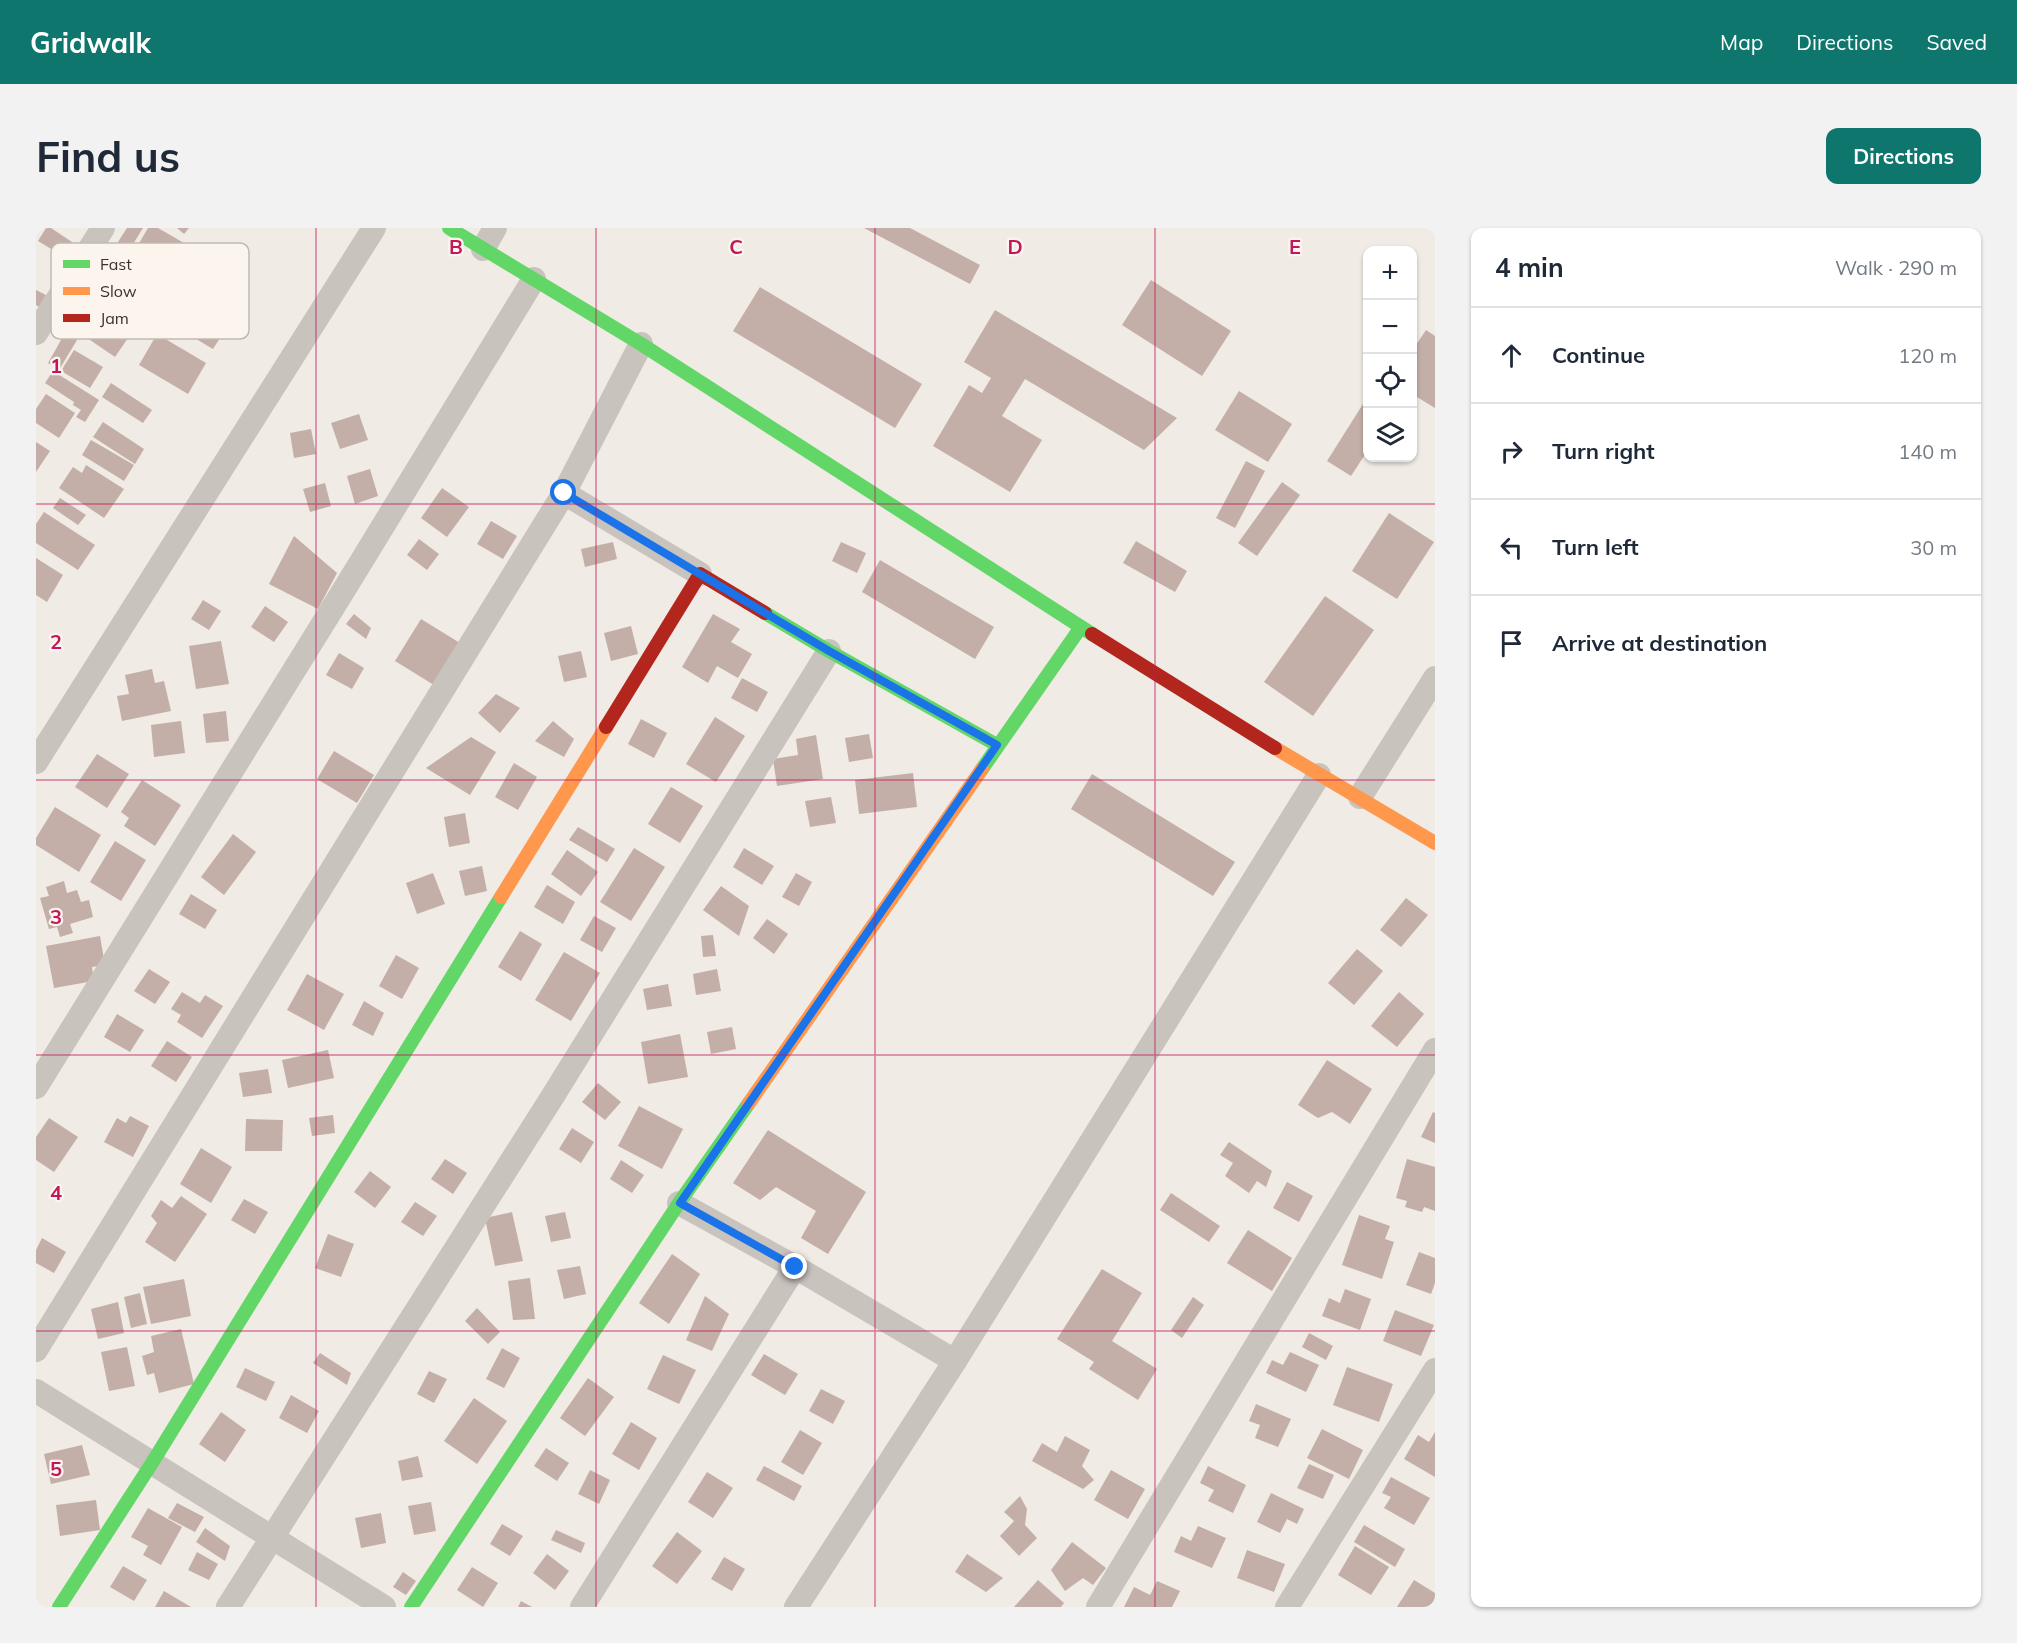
<!DOCTYPE html>
<meta charset="utf-8">
<style>
body{margin:0;font-family:Mulish,sans-serif;background:#f2f2f3;color:#1f2937}
.controls{position:absolute;right:18px;top:18px;display:grid;overflow:hidden;border-radius:12px;box-shadow:0 2px 4px #0004}
.controls button{width:54px;height:54px;display:grid;place-items:center;padding:0;border:0;border-bottom:2px solid #e0e1e3;background:#fff;color:#1f2937;font:30px sans-serif}
.stop{position:absolute;width:18px;height:18px;margin:-14px;border:4px solid #1a73e8;border-radius:50%;background:#fff}
.stop.end{background:#1a73e8;border-color:#fff;box-shadow:0 2px 6px #0008}
.list{margin:0;padding:0;list-style:none}
h2{display:flex;justify-content:space-between;align-items:center;height:78px;margin:0;padding:0 24px;font-size:26px}
h2 small{font-size:20px;font-weight:400;color:#747a83}
.list li{display:grid;grid-template-columns:39px 1fr auto;gap:18px;align-items:center;box-sizing:border-box;height:96px;padding:0 24px;border-top:2px solid #e0e1e3}
.list b{display:block;font-size:22px;white-space:nowrap}
.list em{font-size:20px;font-style:normal;color:#747a83}
.icon{flex:none;width:33px;height:33px;fill:none;stroke:currentColor;stroke-width:2;stroke-linecap:round;stroke-linejoin:round}
.map{position:relative;flex:none;width:1399px;height:1379px;overflow:hidden;border-radius:12px}
header{display:flex;align-items:center;gap:36px;box-sizing:border-box;height:84px;padding:0 30px;background:#0f766e;color:#fff}
header strong{font-size:28px}
nav{display:flex;gap:33px;margin-inline-start:auto;font-size:21px}
.intro{display:flex;align-items:center;justify-content:space-between;box-sizing:border-box;height:144px;padding:0 36px}
h1{margin:0;font-size:42px}
.button{padding:15px 27px;border-radius:12px;background:#0f766e;color:#fff;font-size:21px;font-weight:700}
main{display:flex;gap:36px;padding:0 36px}
aside{flex:1;background:#fff;border-radius:12px;box-shadow:0 2px 4px #0004}
.map>svg:first-child{display:block}
.building{fill:#c3afa7}
.lines{fill:none;stroke-linecap:round;stroke-linejoin:round}
.street{stroke:#c9c3be;stroke-width:24}
.fast{stroke:#63d668;stroke-width:14}
.slow{stroke:#ff974d;stroke-width:14}
.jam{stroke:#b3261e;stroke-width:14}
.route{stroke:#1a73e8;stroke-width:8}
.grid{fill:none;stroke:#c2185b;stroke-width:1.5;stroke-opacity:0.55}
.key{fill:#fbf5ee;stroke:#c1bab4;stroke-width:1.5}
.key-label{font-size:16px;fill:#3b302b}
.grid-label{font-size:20px;text-anchor:middle;font-weight:bold;fill:#c2185b;stroke:#fbf5ee;stroke-width:4.5;stroke-linejoin:round;paint-order:stroke}
</style>
<header>
<strong>Gridwalk</strong>
<nav><a>Map</a><a>Directions</a><a>Saved</a></nav>
</header>
<div class="intro"><h1>Find us</h1><a class="button">Directions</a></div>
<main>
<div class="map">
<svg width="1399" height="1379" viewBox="0 0 1399 1379">
<rect width="100%" height="100%" fill="#f0ebe5"/>
<g class="building">
<polygon points="10,0 15,0 39,16 30,30 2,13"/>
<polygon points="91,0 107,0 94,21 82,14"/>
<polygon points="112,0 122,0 148,15 132,42 99,22"/>
<polygon points="141,0 153,0 148,6"/>
<polygon points="828,0 874,0 944,37 934,56"/>
<polygon points="1115,52 1195,103 1166,148 1086,97"/>
<polygon points="724,59 886,156 859,200 697,103"/>
<polygon points="57,60 105,91 79,129 32,97"/>
<polygon points="0,62 10,67 3,79 0,77"/>
<polygon points="144,66 193,96 177,121 128,92"/>
<polygon points="959,82 1141,190 1108,222 989,151 966,188 1006,212 974,264 897,218 933,157 946,165 955,150 928,134"/>
<polygon points="1390,102 1399,108 1399,180 1376,166 1376,123"/>
<polygon points="29,105 41,112 23,142 12,135"/>
<polygon points="121,106 170,135 152,166 103,137"/>
<polygon points="38,122 67,139 54,160 25,143"/>
<polygon points="17,143 63,172 49,194 40,189 45,182 37,177 38,174 9,155"/>
<polygon points="75,155 116,182 107,195 66,169"/>
<polygon points="1203,163 1256,196 1232,234 1179,202"/>
<polygon points="10,166 39,185 23,210 0,195 0,181"/>
<polygon points="1327,176 1332,179 1332,222 1315,248 1291,233"/>
<polygon points="323,186 332,212 304,221 295,195"/>
<polygon points="67,194 108,221 99,236 57,209"/>
<polygon points="275,201 280,226 258,230 254,205"/>
<polygon points="55,212 98,237 88,253 46,227"/>
<polygon points="0,214 14,223 0,244"/>
<polygon points="1210,233 1229,243 1199,300 1180,290"/>
<polygon points="50,237 88,261 68,290 23,260 37,239 46,245"/>
<polygon points="334,241 342,268 319,276 311,248"/>
<polygon points="1246,254 1264,267 1221,328 1202,315"/>
<polygon points="289,255 295,278 274,284 267,261"/>
<polygon points="406,260 433,279 411,309 385,290"/>
<polygon points="24,270 50,287 42,297 17,280"/>
<polygon points="8,284 59,317 42,342 0,315 0,296"/>
<polygon points="1353,285 1398,314 1361,371 1316,343"/>
<polygon points="455,293 481,308 467,331 441,316"/>
<polygon points="258,308 301,345 282,381 233,356"/>
<polygon points="383,311 403,326 391,342 371,327"/>
<polygon points="1100,313 1151,343 1139,364 1087,335"/>
<polygon points="577,314 581,331 549,339 545,321"/>
<polygon points="805,314 830,325 821,345 796,333"/>
<polygon points="0,330 27,347 11,374 0,367"/>
<polygon points="844,332 958,399 939,431 826,364"/>
<polygon points="1289,368 1338,402 1277,488 1228,454"/>
<polygon points="167,372 185,383 173,402 155,391"/>
<polygon points="229,378 252,394 238,414 215,399"/>
<polygon points="318,386 335,400 330,411 310,396"/>
<polygon points="677,386 704,401 695,414 716,426 702,450 681,438 672,455 646,439"/>
<polygon points="385,391 424,415 398,457 359,433"/>
<polygon points="595,398 602,426 575,433 568,405"/>
<polygon points="185,413 193,456 160,461 153,418"/>
<polygon points="545,423 551,449 528,454 522,428"/>
<polygon points="303,425 328,440 316,461 290,447"/>
<polygon points="116,441 119,455 128,453 135,483 86,493 81,468 93,466 89,447"/>
<polygon points="706,450 732,464 721,484 695,470"/>
<polygon points="460,466 484,480 464,505 442,485"/>
<polygon points="190,483 193,513 170,515 167,486"/>
<polygon points="679,489 709,508 680,554 650,536"/>
<polygon points="605,491 631,505 618,530 592,516"/>
<polygon points="145,493 149,525 118,529 115,497"/>
<polygon points="517,493 538,511 528,529 499,513"/>
<polygon points="833,506 837,530 813,534 809,510"/>
<polygon points="780,507 787,551 741,558 737,531 762,527 760,511"/>
<polygon points="435,509 460,524 434,567 390,540"/>
<polygon points="298,523 338,547 321,575 281,551"/>
<polygon points="61,526 93,546 71,580 39,559"/>
<polygon points="478,535 501,549 482,582 459,569"/>
<polygon points="877,545 881,579 823,586 819,552"/>
<polygon points="1056,546 1199,634 1177,668 1035,581"/>
<polygon points="106,552 145,577 119,618 88,598 93,590 85,584"/>
<polygon points="635,559 667,578 644,615 612,596"/>
<polygon points="795,569 800,595 774,599 769,573"/>
<polygon points="19,579 65,607 43,644 0,617 0,610"/>
<polygon points="429,585 434,615 413,619 408,589"/>
<polygon points="542,599 579,621 571,634 533,612"/>
<polygon points="197,606 220,624 188,667 165,649"/>
<polygon points="79,613 110,632 85,673 54,654"/>
<polygon points="598,620 629,639 595,693 564,674"/>
<polygon points="708,620 738,638 726,657 697,639"/>
<polygon points="531,622 562,644 545,668 515,646"/>
<polygon points="446,638 451,663 429,668 423,643"/>
<polygon points="397,645 409,676 381,686 370,655"/>
<polygon points="760,645 776,654 763,678 746,669"/>
<polygon points="28,653 31,665 41,662 45,674 53,672 57,689 34,696 37,705 24,709 21,699 13,701 4,670 13,668 10,659"/>
<polygon points="511,657 539,674 527,696 498,679"/>
<polygon points="685,658 713,678 703,708 667,682"/>
<polygon points="155,666 181,682 169,701 143,686"/>
<polygon points="1370,670 1392,687 1365,719 1344,702"/>
<polygon points="558,688 580,700 566,724 544,712"/>
<polygon points="731,691 752,706 738,726 717,710"/>
<polygon points="484,703 506,716 485,753 462,739"/>
<polygon points="677,707 680,728 667,729 665,708"/>
<polygon points="64,708 69,737 56,739 58,753 18,760 10,718"/>
<polygon points="1321,721 1347,743 1318,777 1292,755"/>
<polygon points="528,724 564,745 535,793 499,772"/>
<polygon points="360,727 383,740 366,771 343,758"/>
<polygon points="113,741 134,754 119,776 98,763"/>
<polygon points="681,741 685,763 660,767 657,746"/>
<polygon points="271,746 308,766 288,802 251,782"/>
<polygon points="632,756 636,778 611,782 607,761"/>
<polygon points="146,764 164,775 169,767 187,778 166,810 141,794 145,787 135,781"/>
<polygon points="1363,764 1388,786 1361,819 1335,798"/>
<polygon points="328,773 348,785 337,808 316,797"/>
<polygon points="81,786 108,802 94,824 68,809"/>
<polygon points="696,799 700,821 675,826 671,804"/>
<polygon points="644,806 652,849 612,856 605,814"/>
<polygon points="131,813 156,829 140,854 115,838"/>
<polygon points="292,822 298,850 252,860 246,832"/>
<polygon points="1291,832 1336,861 1314,896 1296,884 1282,890 1262,877"/>
<polygon points="232,841 236,865 207,869 203,845"/>
<polygon points="562,855 585,874 569,892 546,874"/>
<polygon points="603,878 647,901 626,941 582,918"/>
<polygon points="1397,884 1399,885 1399,915 1385,909"/>
<polygon points="297,887 299,905 276,908 273,890"/>
<polygon points="94,888 113,898 97,929 68,914 81,890 90,895"/>
<polygon points="13,890 42,909 18,944 0,932 0,909"/>
<polygon points="210,891 247,892 246,923 209,923"/>
<polygon points="536,900 558,914 545,935 523,921"/>
<polygon points="732,902 830,964 792,1026 765,1010 780,983 740,959 724,972 697,955"/>
<polygon points="1193,914 1236,943 1230,959 1221,953 1213,965 1189,948 1197,935 1184,927"/>
<polygon points="165,920 196,939 175,975 144,956"/>
<polygon points="409,931 431,945 417,966 395,951"/>
<polygon points="1371,931 1399,939 1399,983 1388,979 1386,984 1369,979 1371,973 1360,970"/>
<polygon points="585,932 608,947 596,965 574,951"/>
<polygon points="334,943 355,959 339,980 318,964"/>
<polygon points="1251,954 1277,968 1263,994 1237,980"/>
<polygon points="1135,965 1184,998 1173,1014 1124,982"/>
<polygon points="145,968 171,986 139,1034 109,1014 121,995 115,988 125,972 136,980"/>
<polygon points="208,971 232,984 219,1006 195,992"/>
<polygon points="379,974 401,988 387,1008 365,994"/>
<polygon points="476,984 487,1033 459,1038 449,990"/>
<polygon points="529,984 535,1010 515,1014 509,988"/>
<polygon points="1323,987 1354,998 1349,1011 1358,1014 1346,1051 1306,1037"/>
<polygon points="1212,1002 1256,1030 1236,1063 1191,1035"/>
<polygon points="292,1006 318,1016 305,1049 279,1040"/>
<polygon points="6,1010 30,1024 18,1045 0,1035 0,1022"/>
<polygon points="1383,1024 1399,1030 1399,1055 1395,1066 1370,1057"/>
<polygon points="636,1026 664,1046 633,1096 603,1075"/>
<polygon points="544,1038 550,1066 528,1071 521,1042"/>
<polygon points="1066,1041 1106,1065 1076,1113 1121,1141 1102,1172 1053,1141 1058,1134 1021,1111"/>
<polygon points="494,1050 499,1091 477,1092 472,1053"/>
<polygon points="148,1051 155,1088 115,1096 107,1059"/>
<polygon points="1309,1061 1335,1071 1324,1102 1286,1088 1293,1070 1304,1075"/>
<polygon points="104,1065 111,1096 95,1100 88,1069"/>
<polygon points="669,1068 693,1086 676,1123 650,1112"/>
<polygon points="1157,1069 1168,1077 1146,1110 1135,1102"/>
<polygon points="82,1074 88,1105 62,1111 55,1081"/>
<polygon points="441,1080 464,1104 452,1116 429,1093"/>
<polygon points="1359,1082 1398,1097 1385,1128 1347,1113"/>
<polygon points="145,1101 158,1156 123,1165 118,1145 111,1147 106,1128 118,1124 115,1108"/>
<polygon points="1273,1105 1297,1118 1290,1132 1266,1119"/>
<polygon points="91,1119 99,1158 73,1163 65,1124"/>
<polygon points="466,1120 484,1130 468,1160 450,1151"/>
<polygon points="1254,1124 1283,1137 1270,1164 1230,1145 1236,1132 1247,1137"/>
<polygon points="284,1125 315,1145 311,1157 277,1135"/>
<polygon points="728,1126 762,1146 749,1167 715,1147"/>
<polygon points="627,1127 660,1142 643,1176 611,1161"/>
<polygon points="1311,1139 1357,1156 1343,1194 1297,1177"/>
<polygon points="209,1140 239,1154 230,1173 200,1159"/>
<polygon points="393,1143 411,1151 398,1175 381,1166"/>
<polygon points="552,1150 578,1169 549,1208 524,1190"/>
<polygon points="785,1161 809,1173 797,1196 773,1183"/>
<polygon points="255,1167 283,1183 271,1205 243,1190"/>
<polygon points="438,1170 471,1193 441,1236 408,1213"/>
<polygon points="1220,1176 1255,1191 1242,1219 1219,1210 1224,1197 1213,1193"/>
<polygon points="185,1184 210,1202 189,1234 163,1216"/>
<polygon points="595,1194 621,1210 603,1242 576,1226"/>
<polygon points="1286,1201 1327,1222 1313,1251 1271,1230"/>
<polygon points="764,1202 786,1215 767,1247 745,1234"/>
<polygon points="1399,1204 1399,1249 1368,1231 1382,1207 1393,1214"/>
<polygon points="1029,1208 1054,1222 1046,1238 1058,1252 1047,1261 996,1233 1006,1215 1021,1224"/>
<polygon points="46,1217 54,1247 15,1256 8,1226"/>
<polygon points="510,1220 533,1235 521,1253 498,1238"/>
<polygon points="382,1228 387,1249 366,1253 362,1233"/>
<polygon points="1273,1236 1298,1247 1287,1271 1261,1260"/>
<polygon points="728,1238 766,1258 758,1273 720,1252"/>
<polygon points="1172,1238 1210,1257 1197,1285 1172,1273 1178,1262 1164,1255"/>
<polygon points="554,1242 574,1252 563,1276 542,1266"/>
<polygon points="1075,1242 1109,1261 1092,1291 1058,1272"/>
<polygon points="671,1244 697,1260 677,1290 652,1274"/>
<polygon points="1355,1249 1394,1270 1378,1297 1348,1280 1355,1269 1346,1265"/>
<polygon points="1235,1265 1268,1281 1261,1296 1251,1291 1244,1305 1221,1294"/>
<polygon points="984,1268 991,1281 989,1297 1001,1310 983,1328 964,1308 978,1293 968,1284"/>
<polygon points="60,1272 64,1302 24,1308 20,1277"/>
<polygon points="395,1274 400,1303 378,1307 372,1278"/>
<polygon points="141,1275 168,1289 159,1304 132,1290"/>
<polygon points="112,1280 146,1299 125,1337 107,1327 112,1318 95,1309"/>
<polygon points="345,1285 350,1315 325,1320 319,1290"/>
<polygon points="466,1296 487,1308 474,1328 454,1316"/>
<polygon points="1328,1297 1369,1321 1359,1339 1318,1314"/>
<polygon points="1162,1298 1190,1310 1176,1340 1138,1324 1145,1308 1155,1313"/>
<polygon points="169,1300 194,1318 189,1333 160,1314"/>
<polygon points="520,1302 549,1315 545,1325 515,1312"/>
<polygon points="641,1304 666,1323 641,1356 616,1338"/>
<polygon points="1036,1314 1070,1340 1057,1357 1047,1350 1029,1363 1015,1342"/>
<polygon points="1319,1318 1353,1339 1335,1367 1302,1347"/>
<polygon points="1211,1322 1249,1336 1238,1364 1201,1350"/>
<polygon points="161,1324 182,1336 173,1352 152,1342"/>
<polygon points="511,1326 533,1343 519,1362 497,1345"/>
<polygon points="931,1326 967,1350 950,1364 919,1344"/>
<polygon points="688,1329 709,1341 696,1363 675,1351"/>
<polygon points="87,1338 111,1352 98,1373 74,1359"/>
<polygon points="436,1339 462,1355 447,1379 421,1362"/>
<polygon points="367,1344 380,1353 370,1367 357,1359"/>
<polygon points="1002,1352 1028,1375 1025,1379 978,1379"/>
<polygon points="1378,1352 1399,1365 1399,1379 1361,1379"/>
<polygon points="1121,1353 1144,1363 1136,1379 1088,1379 1098,1359 1114,1367"/>
<polygon points="128,1363 155,1379 119,1379"/>
<polygon points="485,1373 496,1379 482,1379"/>
</g>
<g class="lines">
<g class="street">
<polyline points="447,21 459,0"/>
<polyline points="0,105 67,0"/>
<polyline points="528,265 605,116"/>
<polyline points="0,534 338,0"/>
<polyline points="1324,569 1399,450"/>
<polyline points="0,859 314,352 498,51"/>
<polyline points="643,975 759,1039 919,1133"/>
<polyline points="0,1122 528,265 664,346"/>
<polyline points="0,1163 348,1379"/>
<polyline points="192,1379 515,871 793,423"/>
<polyline points="546,1379 759,1039"/>
<polyline points="760,1379 919,1133 1283,547"/>
<polyline points="1062,1379 1399,822"/>
<polyline points="1251,1379 1399,1142"/>
</g>
<g class="fast">
<polyline points="413,0 605,116 1056,406"/>
<polyline points="729,385 793,423 961,517"/>
<polyline points="946,541 1045,399"/>
<polyline points="23,1379 116,1235 465,669"/>
<polyline points="375,1379 643,975 713,875"/>
</g>
<g class="slow">
<polyline points="1239,520 1399,615"/>
<polyline points="465,669 570,499"/>
<polyline points="713,875 946,541"/>
</g>
<g class="jam">
<polyline points="1056,406 1239,520"/>
<polyline points="570,499 664,346 729,385"/>
</g>
</g>
<g class="lines">
<polyline class="route" points="528,265 793,423 961,517 644,975 759,1039"/>
</g>
<path class="grid" d="M280,0v1379M560,0v1379M839,0v1379M1119,0v1379M0,276h1399M0,552h1399M0,827h1399M0,1103h1399"/>
<rect x="15" y="15" width="198" height="96" rx="9" class="key"/>
<rect x="27" y="32" width="27" height="8" fill="#63d668"/>
<rect x="27" y="59" width="27" height="8" fill="#ff974d"/>
<rect x="27" y="86" width="27" height="8" fill="#b3261e"/>
<g class="key-label">
<text x="64" y="42">Fast</text>
<text x="64" y="69">Slow</text>
<text x="64" y="96">Jam</text>
</g>
<g class="grid-label">
<text x="420" y="26">B</text>
<text x="700" y="26">C</text>
<text x="979" y="26">D</text>
<text x="1259" y="26">E</text>
<text x="20" y="145">1</text>
<text x="20" y="421">2</text>
<text x="20" y="696">3</text>
<text x="20" y="972">4</text>
<text x="20" y="1248">5</text>
</g>
</svg>
<div class="controls">
<button>+</button>
<button>−</button>
<button><svg class="icon" aria-label="locate" viewBox="0 0 24 24"><circle cx="12" cy="12" r="6"/><path d="M12 2v4M12 18v4M2 12h4M18 12h4"/></svg></button>
<button><svg class="icon" aria-label="layers" viewBox="0 0 24 24"><path d="M12 4l9 5-9 5-9-5zM3 14l9 5 9-5"/></svg></button>
</div>
<div class="stop" style="left:528px;top:265px"></div>
<div class="stop end" style="left:759px;top:1039px"></div>
</div>
<aside>
<h2>4 min<small>Walk · 290 m</small></h2>
<ul class="list">
<li><svg class="icon" aria-label="ahead" viewBox="0 0 24 24"><path d="M12 20V5M6 11l6-6 6 6"/></svg><div><b>Continue</b></div><em>120 m</em></li>
<li><svg class="icon" aria-label="right" viewBox="0 0 24 24"><path d="M7 20v-9h11M14 6l5 5-5 5"/></svg><div><b>Turn right</b></div><em>140 m</em></li>
<li><svg class="icon" aria-label="left" viewBox="0 0 24 24"><path d="M17 20v-9H6M10 6l-5 5 5 5"/></svg><div><b>Turn left</b></div><em>30 m</em></li>
<li><svg class="icon" aria-label="arrive" viewBox="0 0 24 24"><path d="M6 21V4h12l-3 4 3 4H6"/></svg><div><b>Arrive at destination</b></div></li>
</ul>
</aside>
</main>
